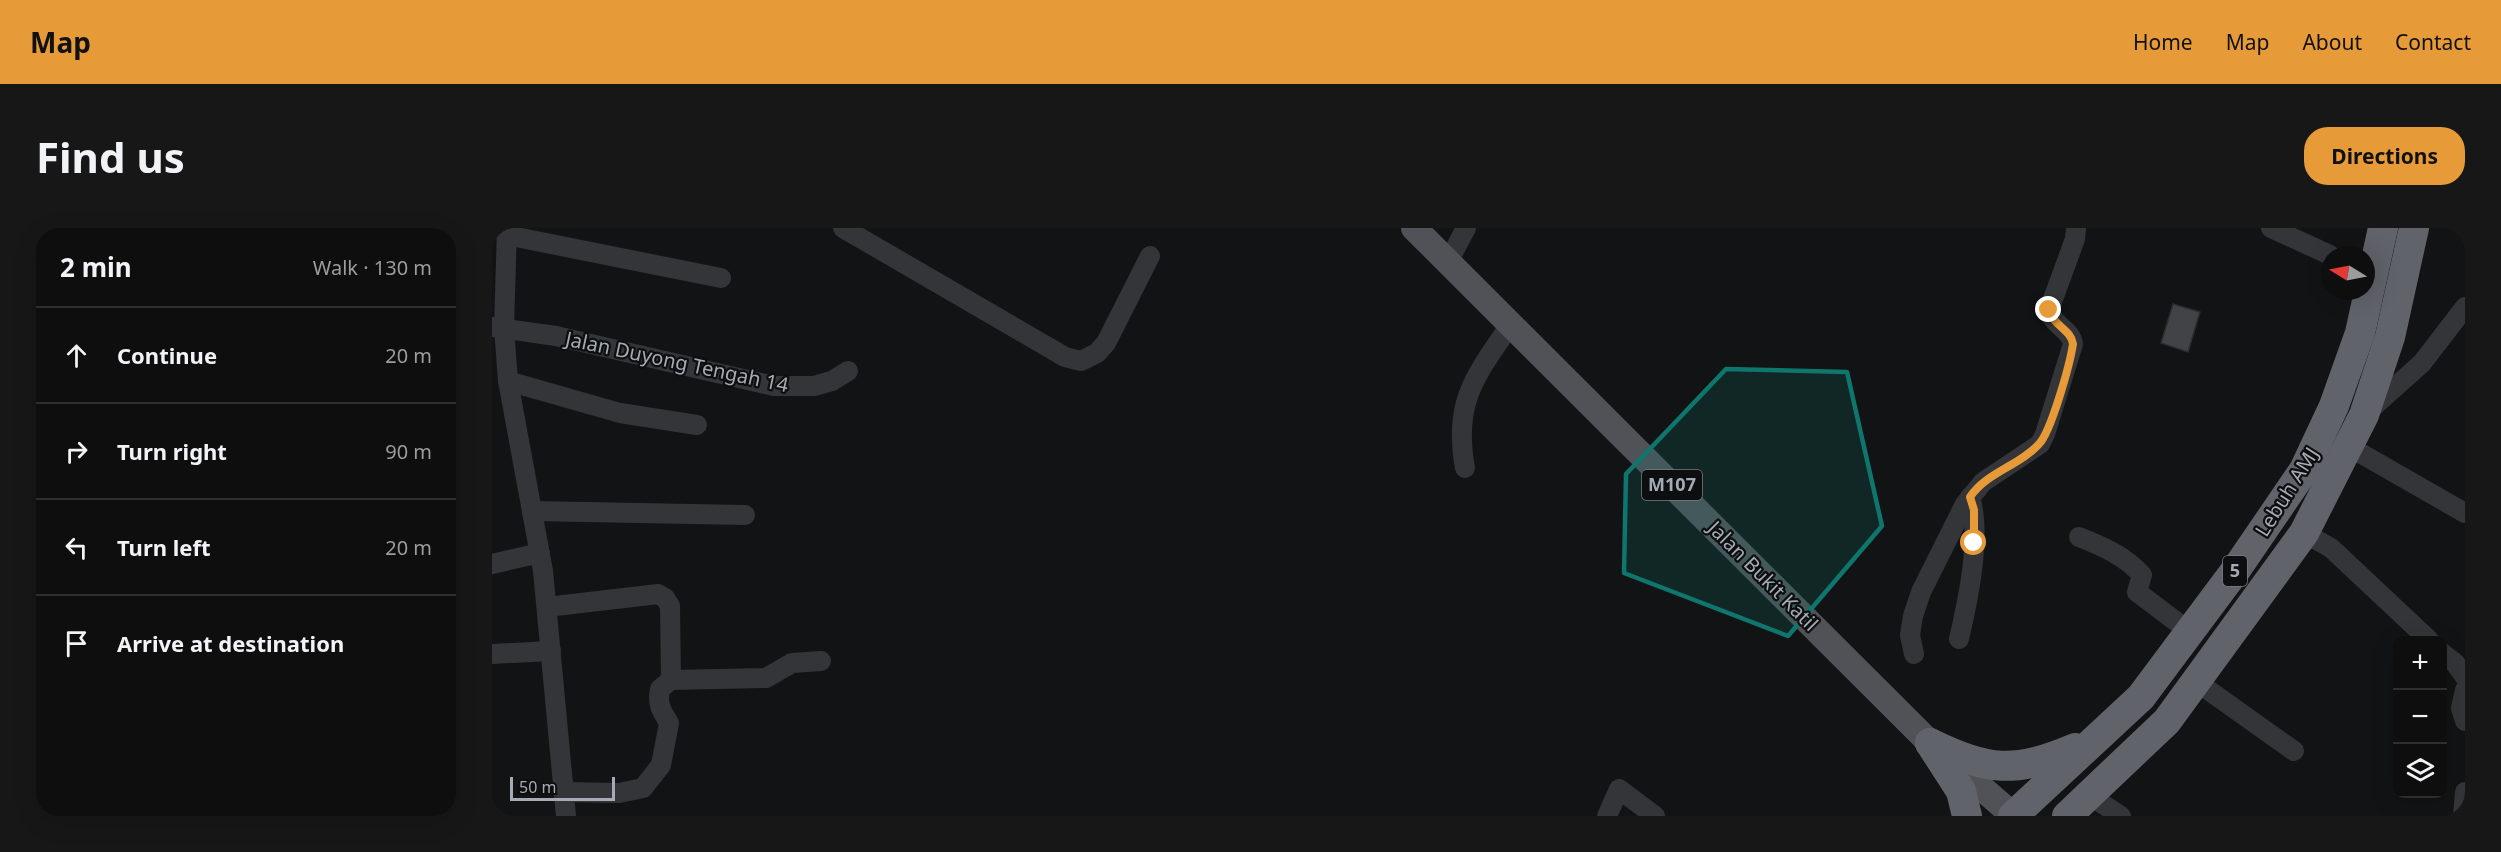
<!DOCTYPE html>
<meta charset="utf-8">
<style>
body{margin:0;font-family:"Noto Sans",sans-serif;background:#171718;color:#f1f3f6}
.controls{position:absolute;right:18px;bottom:18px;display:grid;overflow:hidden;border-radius:12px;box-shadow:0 6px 24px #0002}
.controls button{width:54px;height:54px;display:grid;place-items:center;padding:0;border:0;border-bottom:2px solid #2e2e2f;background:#0e0e0f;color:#f1f3f6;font:30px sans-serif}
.compass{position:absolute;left:1829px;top:18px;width:54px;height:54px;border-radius:50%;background:#0e0e0f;box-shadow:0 6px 24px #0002;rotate:280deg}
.scale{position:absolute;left:18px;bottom:15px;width:105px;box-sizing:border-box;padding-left:6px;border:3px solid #a5abb4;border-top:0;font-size:16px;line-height:21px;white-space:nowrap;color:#a5abb4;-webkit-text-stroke:4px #0d0e0f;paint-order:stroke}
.stop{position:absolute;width:18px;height:18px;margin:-14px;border:4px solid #e69b38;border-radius:50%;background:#fff}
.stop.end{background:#e69b38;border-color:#fff;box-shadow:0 2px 6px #0008}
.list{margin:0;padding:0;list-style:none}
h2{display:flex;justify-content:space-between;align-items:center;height:78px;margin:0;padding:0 24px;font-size:26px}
h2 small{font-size:20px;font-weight:400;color:#9b9c9e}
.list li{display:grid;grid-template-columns:39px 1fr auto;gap:18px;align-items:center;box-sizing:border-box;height:96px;padding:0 24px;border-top:2px solid #2e2e2f}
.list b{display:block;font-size:22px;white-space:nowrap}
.list em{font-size:20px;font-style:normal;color:#9b9c9e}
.icon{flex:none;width:33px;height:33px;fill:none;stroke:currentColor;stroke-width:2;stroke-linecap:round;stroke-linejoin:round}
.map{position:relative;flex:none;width:1973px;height:588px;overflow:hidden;border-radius:24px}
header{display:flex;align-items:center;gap:36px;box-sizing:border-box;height:84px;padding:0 30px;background:#e69b38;color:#111}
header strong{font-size:28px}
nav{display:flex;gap:33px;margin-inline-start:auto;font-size:21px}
.intro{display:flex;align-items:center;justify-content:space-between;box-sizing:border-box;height:144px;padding:0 36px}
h1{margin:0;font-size:42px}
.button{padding:15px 27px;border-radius:24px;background:#e69b38;color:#111;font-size:21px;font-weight:700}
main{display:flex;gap:36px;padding:0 36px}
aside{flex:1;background:#0e0e0f;border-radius:24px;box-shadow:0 6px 24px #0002}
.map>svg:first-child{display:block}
.building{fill:#414347;stroke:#2d2d30;stroke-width:1.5}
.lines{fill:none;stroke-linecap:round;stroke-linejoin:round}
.minor{stroke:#343539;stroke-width:20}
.major{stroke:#505257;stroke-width:26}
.highway{stroke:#606369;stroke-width:30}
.route{stroke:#e69b38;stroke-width:8}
.marked{fill:#0f766e;fill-opacity:0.2;stroke:#0f766e;stroke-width:4.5;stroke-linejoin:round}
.labels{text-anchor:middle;stroke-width:4.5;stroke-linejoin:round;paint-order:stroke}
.shield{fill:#0d0e0f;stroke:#777c82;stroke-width:1.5}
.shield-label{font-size:18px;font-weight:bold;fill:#a5abb4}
.street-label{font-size:20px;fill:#a5abb4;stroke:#0d0e0f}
</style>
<header>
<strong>Map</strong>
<nav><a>Home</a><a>Map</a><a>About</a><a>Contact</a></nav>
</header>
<div class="intro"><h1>Find us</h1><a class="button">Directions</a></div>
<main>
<aside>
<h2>2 min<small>Walk · 130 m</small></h2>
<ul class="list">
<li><svg class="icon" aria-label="ahead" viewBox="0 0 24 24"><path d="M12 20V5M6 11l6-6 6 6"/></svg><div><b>Continue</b></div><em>20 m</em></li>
<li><svg class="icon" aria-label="right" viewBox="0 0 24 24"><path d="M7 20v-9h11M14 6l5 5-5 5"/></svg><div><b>Turn right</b></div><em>90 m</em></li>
<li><svg class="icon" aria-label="left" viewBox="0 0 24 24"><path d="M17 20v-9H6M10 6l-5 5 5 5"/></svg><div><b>Turn left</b></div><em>20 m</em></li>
<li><svg class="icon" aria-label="arrive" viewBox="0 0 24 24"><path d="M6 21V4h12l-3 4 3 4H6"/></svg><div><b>Arrive at destination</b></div></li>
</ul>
</aside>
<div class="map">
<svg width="1973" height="588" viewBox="0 0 1973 588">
<rect width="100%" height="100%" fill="#121314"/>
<polygon class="building" points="1681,76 1708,84 1696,124 1669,115"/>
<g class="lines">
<g class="minor">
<polyline points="15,0 12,100 16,153 51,343 74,588"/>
<polyline points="351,0 573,129 589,133 605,125 614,115 658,28"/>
<polyline points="1779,0 1838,27"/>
<polyline points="14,7 229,50"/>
<polyline points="956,34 974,0"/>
<polyline points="0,99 64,108 282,158 322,158 340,153 356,143"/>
<polyline points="16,153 128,185 205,197"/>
<polyline points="1873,186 1930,135 1973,79"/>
<polyline points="1856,218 1973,285"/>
<path d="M973,240c-12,-66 10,-92 46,-144"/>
<polyline points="40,283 253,287"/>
<polyline points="1812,305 1839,320 1937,412"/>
<path d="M1587,309c23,9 46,19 63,38l-5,17 53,40"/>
<polyline points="0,336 48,325"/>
<polyline points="55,379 166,366 173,370 178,378 179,452"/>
<path d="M1467,411c9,-39 23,-104 11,-142"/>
<polyline points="1950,425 1963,435 1973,449"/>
<polyline points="0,426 59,423"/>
<path d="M1422,426l-4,-19 3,-19 8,-24 44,-88 18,-22 57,-38 5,-10 28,-90c-2,-15 -20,-18 -24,-34l26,-71 1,-11"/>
<polyline points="1705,454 1802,523"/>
<polyline points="1973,462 1969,480 1973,493"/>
<path d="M72,564l55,1 24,-5 18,-23 8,-42c-8,-13 -12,-19 -9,-34l11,-9 95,-2 26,-15 29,-2"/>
<polyline points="1597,567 1629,588"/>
<polyline points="1115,588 1127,561 1163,588"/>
<polyline points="1971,588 1973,564"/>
</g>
<polyline class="major" points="922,0 1438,515 1522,588"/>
<g class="highway">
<path d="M1438,515c59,28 83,31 145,5"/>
<polyline points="1438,515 1469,563 1475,588"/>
<polyline points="1521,588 1649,469 1743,343 1812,242 1842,178 1868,105 1891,0"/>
<polyline points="1575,588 1675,493 1812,305 1872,187 1898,109 1922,0"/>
</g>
</g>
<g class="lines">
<path class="route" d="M1482,315v-33l-4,-13c17,-25 49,-31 69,-53 12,-12 31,-80 34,-100 -2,-15 -20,-18 -24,-34"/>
</g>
<path class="marked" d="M1234,141l121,3 35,154 -94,110 -164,-63 2,-99z"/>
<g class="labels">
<g class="shield">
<rect x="1150" y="242" width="60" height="30" rx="4.5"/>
<rect x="1731" y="328" width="24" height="30" rx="4.5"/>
</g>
<g class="shield-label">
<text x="1180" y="263">M107</text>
<text x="1743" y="349">5</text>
</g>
<g class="street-label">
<text transform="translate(185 134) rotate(12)" y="7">Jalan Duyong Tengah 14</text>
<text transform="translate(1795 264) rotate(-58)" y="7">Lebuh AMJ</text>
<text transform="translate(1271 348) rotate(45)" y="7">Jalan Bukit Katil</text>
</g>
</g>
</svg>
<div class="controls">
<button>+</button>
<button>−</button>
<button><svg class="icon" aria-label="layers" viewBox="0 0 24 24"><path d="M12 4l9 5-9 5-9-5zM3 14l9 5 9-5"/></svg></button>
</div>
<svg class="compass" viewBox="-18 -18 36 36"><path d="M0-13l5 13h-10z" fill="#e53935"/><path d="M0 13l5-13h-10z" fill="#9b9c9e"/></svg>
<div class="scale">50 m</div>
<div class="stop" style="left:1482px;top:315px"></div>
<div class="stop end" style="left:1557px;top:82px"></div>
</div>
</main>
